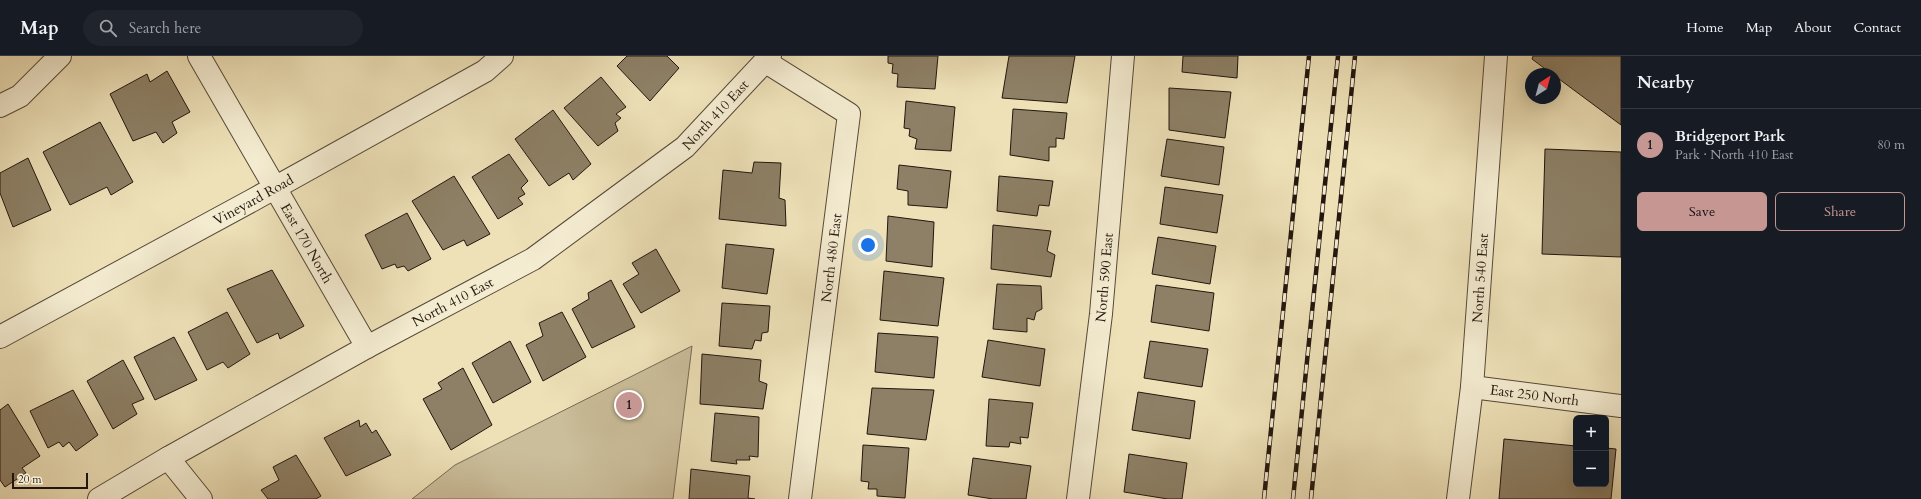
<!DOCTYPE html>
<meta charset="utf-8">
<style>
body{margin:0;font-family:Cardo,serif;background:#20242c;color:#f1f3f6}
.controls{position:absolute;right:12px;bottom:12px;display:grid;overflow:hidden;border-radius:6px;box-shadow:0 4px 16px #0002}
.controls button{width:36px;height:36px;display:grid;place-items:center;padding:0;border:0;border-bottom:1px solid #363941;background:#171b24;color:#f1f3f6;font:20px sans-serif}
.compass{position:absolute;left:1525px;top:12px;width:36px;height:36px;border-radius:50%;background:#171b24;box-shadow:0 4px 16px #0002;rotate:36deg}
.scale{position:absolute;left:12px;bottom:10px;width:76px;box-sizing:border-box;padding-left:4px;border:2px solid #23160e;border-top:0;font-size:11px;line-height:14px;white-space:nowrap;color:#23160e;-webkit-text-stroke:3px #f4ecd1;paint-order:stroke}
.you{position:absolute;left:868px;top:189px;width:14px;height:14px;margin:-10px;border:3px solid #fff;border-radius:50%;background:#1a73e8;box-shadow:0 0 0 6px #1a73e833}
.badge{display:grid;place-items:center;width:26px;height:26px;border-radius:50%;background:#c59692;color:#111;font-size:13px;font-weight:700}
.pin{position:absolute;translate:-50% -50%;border:2px solid #fff;box-shadow:0 1px 4px #0006}
.list{margin:0;padding:0;list-style:none}
h2{display:flex;justify-content:space-between;align-items:center;height:52px;margin:0;padding:0 16px;font-size:17px}
h2 small{font-size:13px;font-weight:400;color:#9ea1a6}
.list li{display:grid;grid-template-columns:26px 1fr auto;gap:12px;align-items:center;box-sizing:border-box;height:72px;padding:0 16px;border-top:1px solid #363941}
.list b{display:block;font-size:15px;white-space:nowrap}
.list p{margin:0;font-size:13px;white-space:nowrap;color:#9ea1a6}
.list em{font-size:13px;font-style:normal;color:#9ea1a6}
.actions{display:flex;gap:8px;padding:12px 16px}
.actions a{flex:1;padding:9px 0;border:1px solid #c59692;border-radius:6px;text-align:center;font-size:14px;color:#c59692}
.actions .main{background:#c59692;color:#111}
.icon{flex:none;width:22px;height:22px;fill:none;stroke:currentColor;stroke-width:2;stroke-linecap:round;stroke-linejoin:round}
.map{position:relative;flex:none;width:1621px;height:443px;overflow:hidden}
header{display:flex;align-items:center;gap:24px;box-sizing:border-box;height:56px;padding:0 20px;background:#171b24;border-bottom:1px solid #363941}
header strong{font-size:19px}
nav{display:flex;gap:22px;margin-inline-start:auto;font-size:14px}
.search{width:280px;height:36px;background:#20242c;display:flex;align-items:center;gap:10px;box-sizing:border-box;padding:0 14px;border-radius:22px;color:#9ea1a6;font-size:15px}
main{display:flex}
aside{flex:1;background:#171b24}
.map>svg:first-child{display:block}
.green{fill:#cbbe9b;stroke:#776a54}
.building{fill:#8d8066;stroke:#23160e}
.lines{fill:none;stroke-linecap:round;stroke-linejoin:round}
.minor-casing{stroke:#564938;stroke-width:24}
.tertiary-casing{stroke:#564938;stroke-width:24}
.minor{stroke:#f4ecd1;stroke-width:22}
.tertiary{stroke:#f4ecd1;stroke-width:22}
.rail-casing{stroke:#23160e;stroke-width:4.5}
.rail{stroke:#f4ecd1;stroke-width:3;stroke-dasharray:9;stroke-linecap:butt}
.labels{text-anchor:middle;stroke-width:3.5;stroke-linejoin:round;paint-order:stroke}
.street-label{font-size:14px;fill:#23160e;stroke:#f4ecd1}
</style>
<header>
<strong>Map</strong>
<div class="search"><svg class="icon" aria-label="search" viewBox="0 0 24 24"><circle cx="10" cy="10" r="6"/><path d="M15 15l6 6"/></svg>Search here</div>
<nav><a>Home</a><a>Map</a><a>About</a><a>Contact</a></nav>
</header>
<main>
<div class="map">
<svg width="1621" height="443" viewBox="0 0 1621 443">
<rect width="100%" height="100%" fill="#eee1b8"/>
<filter id="stains"><feTurbulence type="fractalNoise" baseFrequency=".005" numOctaves="4"/><feColorMatrix values="0 0 0 0 .2 0 0 0 0 .09 0 0 0 0 .02 0 0 0 .5 -.17"/></filter>
<radialGradient id="worn" r=".72"><stop offset=".6" stop-color="#630" stop-opacity="0"/><stop offset="1" stop-color="#630" stop-opacity=".3"/></radialGradient>
<polygon class="green" points="692,290 673,443 412,443 455,409"/>
<g class="building">
<polygon points="627,0 667,0 679,12 650,45 617,10"/>
<polygon points="888,0 938,0 935,33 897,31 898,18 892,17 893,8 888,7"/>
<polygon points="1009,0 1075,0 1067,47 1002,42"/>
<polygon points="1183,0 1238,0 1237,22 1182,16"/>
<polygon points="1533,0 1621,0 1621,69 1555,20 1555,18 1552,18 1532,3"/>
<polygon points="167,15 190,56 172,66 177,77 163,87 156,76 133,85 110,38 147,18 150,26"/>
<polygon points="601,21 626,51 616,58 621,62 615,67 618,75 598,90 564,52"/>
<polygon points="1169,32 1231,36 1225,82 1169,74"/>
<polygon points="906,45 955,51 951,95 915,93 917,83 909,80 910,73 904,72"/>
<polygon points="1013,53 1067,57 1064,83 1056,82 1056,91 1049,91 1049,105 1010,99"/>
<polygon points="553,54 591,108 573,124 569,117 549,130 515,83"/>
<polygon points="100,66 133,126 111,139 107,131 70,149 43,96"/>
<polygon points="1167,83 1224,91 1219,129 1161,120"/>
<polygon points="1545,93 1621,96 1621,201 1542,198"/>
<polygon points="509,98 528,125 521,132 525,138 518,142 523,148 498,163 472,121"/>
<polygon points="28,102 51,154 13,171 0,137 0,117"/>
<polygon points="754,106 781,107 779,142 785,144 786,170 719,163 723,114 752,117"/>
<polygon points="899,109 951,115 947,152 908,149 908,135 897,133"/>
<polygon points="454,120 490,178 467,190 464,184 443,194 412,145"/>
<polygon points="999,120 1053,125 1049,150 1039,149 1037,160 997,155"/>
<polygon points="1165,131 1223,139 1217,177 1160,168"/>
<polygon points="407,157 431,203 408,215 404,210 397,212 395,208 382,213 365,179"/>
<polygon points="888,160 934,166 932,211 886,205"/>
<polygon points="993,169 1051,175 1047,195 1055,199 1051,221 991,213"/>
<polygon points="1158,181 1216,190 1210,228 1152,218"/>
<polygon points="726,188 774,193 767,238 722,232"/>
<polygon points="656,193 680,235 641,257 623,228 639,218 632,207"/>
<polygon points="272,214 304,270 280,283 278,277 257,287 227,233"/>
<polygon points="884,215 944,222 938,270 880,264"/>
<polygon points="611,224 635,271 592,292 572,253 589,243 588,237"/>
<polygon points="997,228 1041,230 1042,253 1036,256 1034,264 1027,262 1027,276 993,273"/>
<polygon points="1156,229 1214,237 1209,275 1151,266"/>
<polygon points="722,247 770,250 768,276 762,277 761,285 755,284 752,293 719,290"/>
<polygon points="227,256 250,298 228,312 223,306 207,314 188,276"/>
<polygon points="562,256 586,301 543,325 526,289 543,280 539,267"/>
<polygon points="878,277 938,281 934,322 875,316"/>
<polygon points="174,281 197,324 155,344 134,301"/>
<polygon points="988,284 1045,293 1040,330 982,321"/>
<polygon points="510,285 531,326 493,347 472,307"/>
<polygon points="1150,285 1208,293 1202,331 1144,322"/>
<polygon points="702,298 761,304 759,325 767,328 763,353 700,348"/>
<polygon points="123,304 144,343 132,348 137,358 113,373 87,325"/>
<polygon points="463,312 492,369 451,394 423,343 442,333 438,327"/>
<polygon points="872,332 934,334 926,384 867,378"/>
<polygon points="73,334 98,379 76,395 69,386 63,391 59,386 48,392 30,355"/>
<polygon points="1138,336 1195,345 1190,383 1132,374"/>
<polygon points="989,343 1033,347 1028,382 1020,381 1021,388 1010,386 1009,391 986,390"/>
<polygon points="8,348 40,400 22,412 26,417 5,431 0,424 0,354"/>
<polygon points="715,357 759,361 758,401 749,400 750,404 736,404 737,408 711,405"/>
<polygon points="359,364 360,371 366,367 372,377 376,374 391,399 346,420 324,382"/>
<polygon points="1504,383 1576,390 1576,428 1606,428 1606,392 1616,393 1611,443 1499,443"/>
<polygon points="863,389 909,392 905,442 877,440 877,433 868,433 869,426 861,425"/>
<polygon points="1129,398 1187,407 1182,443 1168,443 1124,436"/>
<polygon points="296,399 321,440 316,443 268,443 261,434 279,424 273,411"/>
<polygon points="973,402 1031,410 1026,443 993,443 968,439"/>
<polygon points="691,413 750,420 748,442 755,443 689,443"/>
</g>
<g class="lines">
<defs>
<g id="minor">
<path id="s1" d="M199,0l168,291"/>
<polyline points="766,6 849,58 800,443"/>
<polyline points="0,50 20,40 60,0"/>
<path id="s2" d="M1472,331l149,19"/>
<polyline points="168,402 201,443"/>
<path id="s3" d="M99,443l69,-41 199,-111 166,-88 152,-112 85,-91"/>
<path id="s4" d="M1078,443l23,-185 22,-258"/>
<path id="s5" d="M1458,443l14,-112 24,-331"/>
</g>
<g id="tertiary">
<path id="s6" d="M0,281l251,-136 234,-130 17,-15"/>
</g>
</defs>
<use href="#minor" class="minor-casing"/>
<use href="#tertiary" class="tertiary-casing"/>
<use href="#minor" class="minor"/>
<use href="#tertiary" class="tertiary"/>
<defs>
<g id="rail">
<polyline points="1264,443 1309,0"/>
<polyline points="1293,443 1338,0"/>
<polyline points="1311,443 1355,0"/>
</g>
</defs>
<use href="#rail" class="rail-casing"/>
<use href="#rail" class="rail"/>
</g>
<g class="labels">
<g class="street-label">
<text dy="5" stroke="none"><textPath href="#s3" startOffset="729">North 410 East</textPath></text>
<text dy="5" stroke="none"><textPath href="#s6" startOffset="288">Vineyard Road</textPath></text>
<text dy="5" stroke="none"><textPath href="#s1" startOffset="216">East 170 North</textPath></text>
<text transform="translate(831 202) rotate(-83)" y="5">North 480 East</text>
<text dy="5" stroke="none"><textPath href="#s4" startOffset="223">North 590 East</textPath></text>
<text dy="5" stroke="none"><textPath href="#s5" startOffset="222">North 540 East</textPath></text>
<text dy="5" stroke="none"><textPath href="#s3" startOffset="405">North 410 East</textPath></text>
<text dy="5" stroke="none"><textPath href="#s2" startOffset="63">East 250 North</textPath></text>
</g>
</g>
<rect width="100%" height="100%" filter="url(#stains)"/>
<rect width="100%" height="100%" fill="url(#worn)"/>
</svg>
<div class="controls">
<button>+</button>
<button>−</button>
</div>
<svg class="compass" viewBox="-18 -18 36 36"><path d="M0-13l5 13h-10z" fill="#e53935"/><path d="M0 13l5-13h-10z" fill="#9ea1a6"/></svg>
<div class="scale">20 m</div>
<div class="you"></div>
<div class="pin badge" style="left:629px;top:349px">1</div>
</div>
<aside>
<h2>Nearby<small></small></h2>
<ul class="list">
<li><span class="badge">1</span><div><b>Bridgeport Park</b><p>Park · North 410 East</p></div><em>80 m</em></li>
</ul>
<div class="actions"><a class="main">Save</a><a>Share</a></div>
</aside>
</main>
